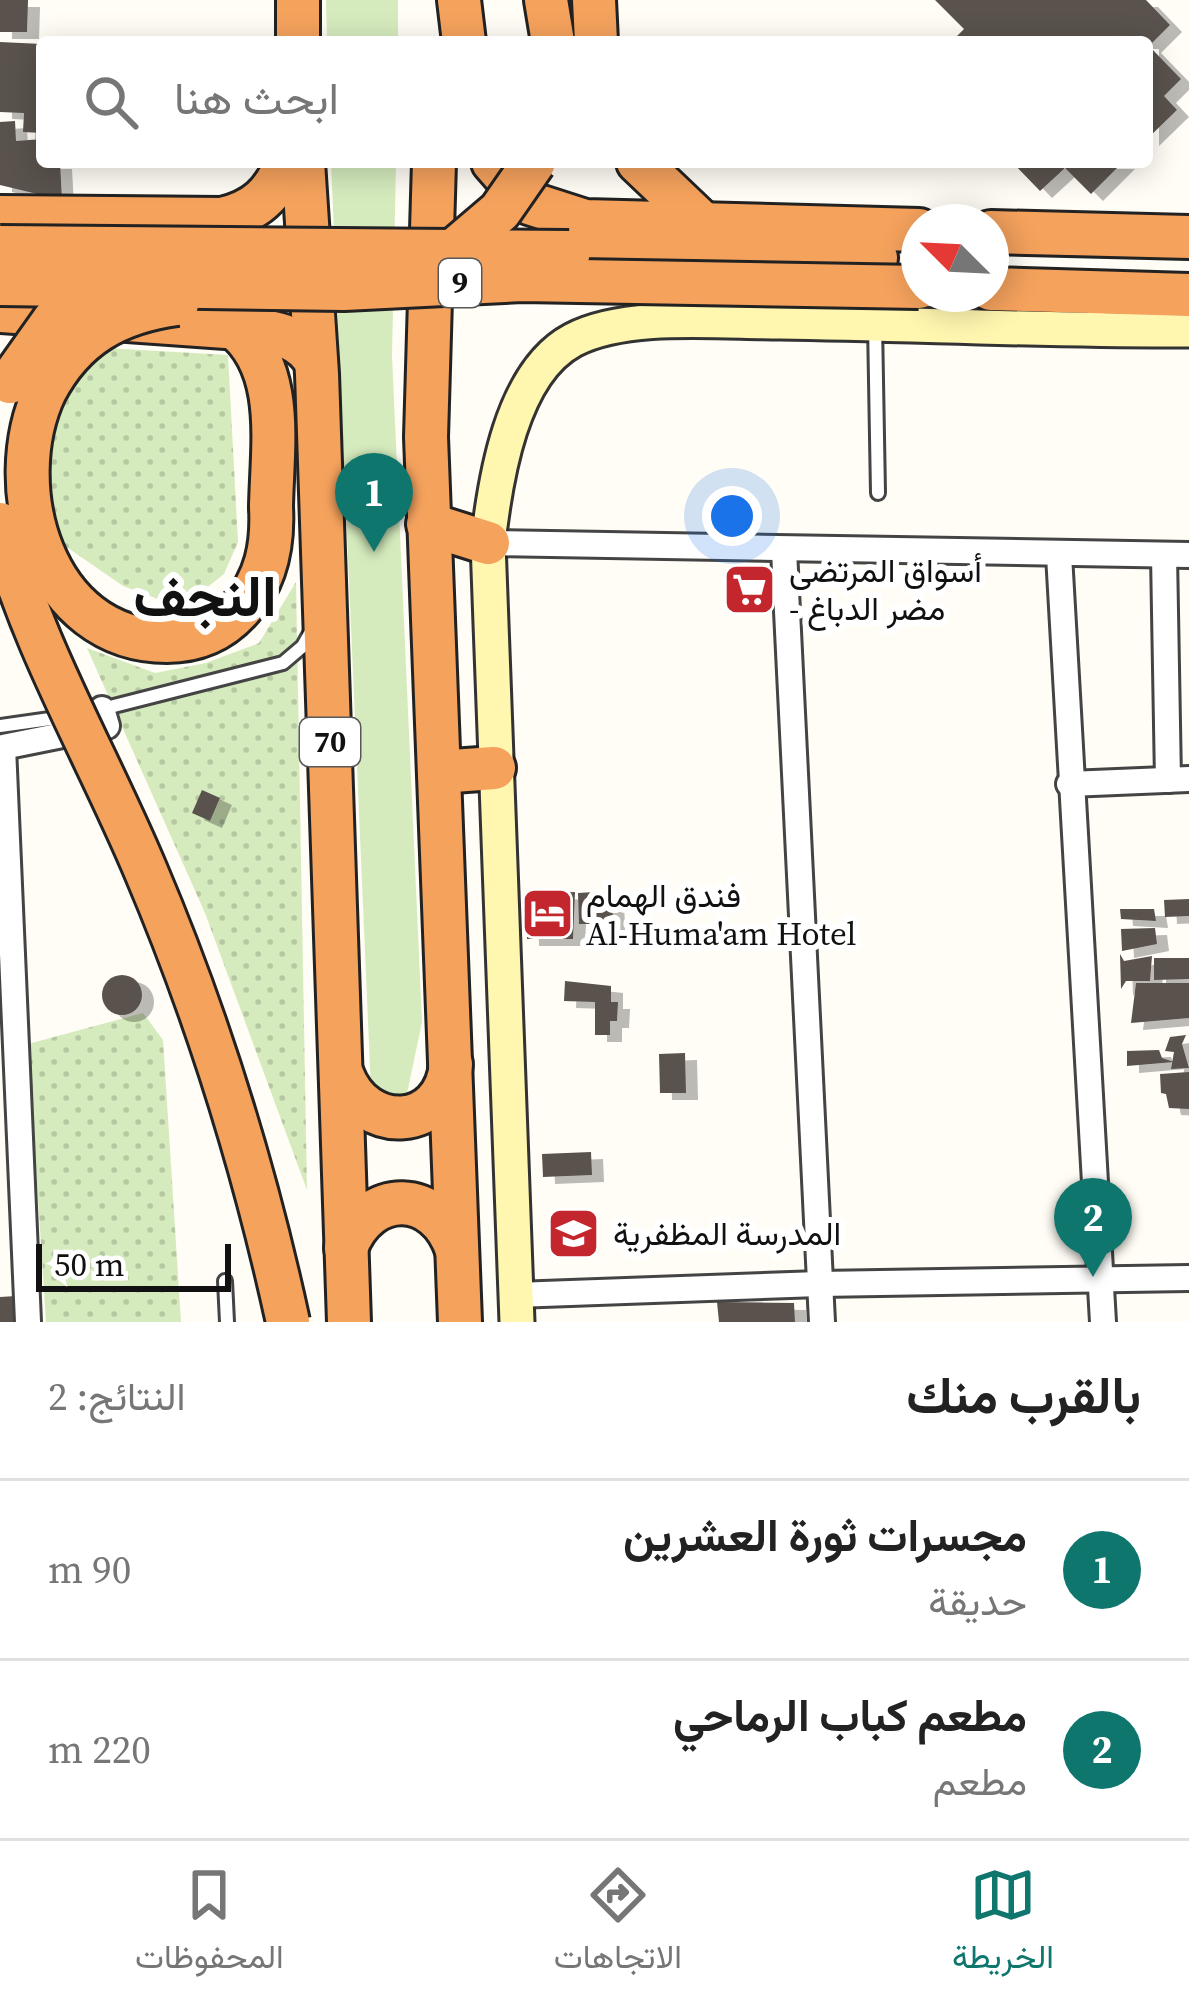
<!DOCTYPE html>
<html lang="ar">
<meta charset="utf-8">
<style>
body{margin:0;font-family:"Source Serif 4",Vazirmatn,serif;background:#f6f6f6;color:#222;direction:rtl}
.compass{position:absolute;left:901px;top:204px;width:108px;height:108px;border-radius:50%;background:#fff;box-shadow:0 6px 30px #0003;rotate:294deg}
.scale{position:absolute;left:36px;bottom:30px;width:195px;box-sizing:border-box;padding-left:12px;border:6px solid #111;border-top:0;font-size:33px;line-height:42px;white-space:nowrap;color:#111;-webkit-text-stroke:9px #fff;paint-order:stroke}
.you{position:absolute;left:732px;top:516px;width:42px;height:42px;margin:-30px;border:9px solid #fff;border-radius:50%;background:#1a73e8;box-shadow:0 0 0 18px #1a73e833}
.badge{display:grid;place-items:center;width:78px;height:78px;border-radius:50%;background:#0f766e;color:#fff;font-size:39px;font-weight:700}
.pin{position:absolute;translate:-50% -99px;filter:drop-shadow(0 3px 6px #0008)}
.pin::after{content:'';position:absolute;top:63px;width:42px;height:36px;background:inherit;clip-path:polygon(0 0,100% 0,50% 100%)}
.list{margin:0;padding:0;list-style:none}
h2{display:flex;justify-content:space-between;align-items:center;height:156px;margin:0;padding:0 48px;font-size:51px}
h2 small{font-size:39px;font-weight:400;color:#767676}
.list li{display:grid;grid-template-columns:78px 1fr auto;gap:36px;align-items:center;box-sizing:border-box;height:180px;padding:0 48px;border-top:3px solid #e0e0e0}
.list b{display:block;font-size:45px;white-space:nowrap}
.list p{margin:0;font-size:39px;white-space:nowrap;color:#767676}
.list em{font-size:39px;font-style:normal;color:#767676}
.icon{flex:none;width:66px;height:66px;fill:none;stroke:currentColor;stroke-width:2;stroke-linecap:round;stroke-linejoin:round}
.map{position:relative;flex:none;width:1189px;height:1322px;overflow:hidden;direction:ltr}
.search{position:absolute;background:#fff;box-shadow:0 6px 30px #0003;left:36px;right:36px;top:36px;height:132px;display:flex;align-items:center;gap:30px;box-sizing:border-box;padding:0 42px;border-radius:12px;color:#767676;font-size:45px}
.sheet{height:516px;background:#fff}
nav{display:flex;justify-content:space-around;align-items:center;box-sizing:border-box;height:168px;border-top:3px solid #e0e0e0;background:#fff;font-size:33px;color:#767676}
nav a{display:grid;justify-items:center;gap:6px}
nav .on{color:#0f766e}
.map>svg:first-child{display:block}
.grass{fill:#d5ebbd}
.park{fill:url(#park-dots)}
.building{fill:#5a524d;filter:url(#shadow)}
.lines{fill:none;stroke-linecap:round;stroke-linejoin:round}
.lane-casing{stroke:#444;stroke-width:18}
.street-casing{stroke:#444;stroke-width:30}
.secondary-casing{stroke:#333;stroke-width:39}
.highway-casing{stroke:#222;stroke-width:48}
.lane{stroke:#fff;stroke-width:12}
.street{stroke:#fff;stroke-width:24}
.secondary{stroke:#fff6b0;stroke-width:33}
.highway{stroke:#f5a25d;stroke-width:42}
.highway-bridge-casing{stroke:#222;stroke-width:48;stroke-linecap:butt}
.highway-bridge{stroke:#f5a25d;stroke-width:42}
.labels{text-anchor:middle;stroke-width:12;stroke-linejoin:round;paint-order:stroke}
.shield{fill:#fff;stroke:#585858;stroke-width:3}
.shield-label{font-size:30px;font-weight:bold;fill:#111}
.poi-label{font-size:33px;fill:#111;stroke:#fff;text-anchor:start}
.town-label{font-size:57px;font-weight:bold;fill:#111;stroke:#fff}
</style>
<div class="map">
<svg width="1189" height="1322" viewBox="0 0 1189 1322">
<defs>
<pattern id="park-dots" width="8" height="8" patternUnits="userSpaceOnUse" patternTransform="scale(3)"><rect width="8" height="8" fill="#d5ebbd"/><path d="M2 2h.1M6 6h.1" fill="none" stroke="#b6c8a1" stroke-width="1.8" stroke-linecap="round"/></pattern>
<filter id="shadow"><feDropShadow dx="12" dy="7" stdDeviation="0" flood-color="#0004"/></filter>
</defs>
<rect width="100%" height="100%" fill="#fffdf5"/>
<g class="grass">
<polygon points="326,0 398,0 398,42 327,42"/>
<polygon points="331,162 396,162 392,356 422,1022 404,1108 371,1091"/>
</g>
<g class="park">
<path d="M106,348l122,7 10,187 -14,32 -24,19 -37,8 -40,-15 -65,-45c-5,-21 -14,-46 -14,-67 -1,-45 23,-103 62,-126z"/>
<polygon points="296,582 307,1190 205,913 87,648 155,673 206,663 259,643"/>
<polygon points="143,1013 163,1040 181,1322 46,1322 28,1044"/>
</g>
<g class="building">
<polygon points="0,0 28,0 27,32 0,32"/>
<polygon points="935,0 1146,0 1170,25 1149,46 1181,79 1164,96 1177,110 1147,139 1147,42 951,42 964,29"/>
<polygon points="0,42 42,44 42,133 23,132 24,113 0,112"/>
<polygon points="15,121 16,141 42,139 42,162 60,162 62,200 0,185 0,122"/>
<polygon points="1012,162 1123,162 1091,194 1065,168 1040,191"/>
<polygon points="202,790 220,798 210,821 192,813"/>
<polygon points="612,891 613,924 579,924 578,893"/>
<polygon points="575,892 573,939 527,939 526,894"/>
<polygon points="1189,899 1189,916 1165,917 1164,900"/>
<polygon points="1120,909 1154,909 1156,921 1121,919"/>
<polygon points="1155,928 1157,944 1122,951 1121,929"/>
<polygon points="1120,954 1124,961 1152,956 1150,981 1126,981 1121,989"/>
<polygon points="1154,958 1189,958 1189,979 1154,980"/>
<circle cx="122" cy="995" r="20"/>
<polygon points="565,981 611,986 611,1002 618,1002 617,1021 610,1021 610,1035 595,1035 595,1002 564,1001"/>
<polygon points="1136,983 1189,983 1189,1018 1131,1023"/>
<polygon points="1186,1035 1182,1044 1189,1068 1171,1069 1174,1052 1165,1051 1170,1037"/>
<polygon points="1159,1050 1162,1058 1174,1062 1127,1066 1127,1051"/>
<polygon points="685,1053 686,1093 660,1093 659,1054"/>
<polygon points="1189,1072 1189,1109 1169,1108 1166,1094 1161,1093 1160,1074"/>
<polygon points="591,1152 592,1175 543,1177 542,1154"/>
<polygon points="16,1296 16,1322 0,1322 0,1297"/>
<polygon points="717,1302 794,1303 795,1322 719,1322"/>
</g>
<g class="lines">
<defs>
<g id="lane">
<polyline points="875,324 878,493"/>
<polyline points="102,709 283,663 303,646 312,630"/>
<polyline points="0,726 64,717"/>
<polyline points="225,1281 227,1322"/>
</g>
<g id="street">
<polyline points="488,543 1189,555"/>
<polyline points="784,550 822,1322"/>
<polyline points="1059,555 1103,1322"/>
<polyline points="1164,555 1168,780"/>
<polyline points="1069,784 1189,779"/>
<polyline points="515,1295 819,1284 1189,1278"/>
<polyline points="28,1322 3,747 107,726 102,709"/>
</g>
<path id="secondary" d="M517,1322l-29,-779c7,-63 23,-170 85,-203 54,-28 146,-18 207,-18 136,2 273,9 409,8"/>
<g id="highway">
<polyline points="298,0 298,42"/>
<polyline points="459,0 464,42"/>
<polyline points="546,0 553,42"/>
<polyline points="594,0 596,42"/>
<polyline points="303,162 317,374 349,1322"/>
<polyline points="434,162 426,437 460,1322"/>
<polyline points="493,162 529,203 585,221 919,230"/>
<polyline points="638,162 702,223"/>
<path d="M0,217l222,2c34,-8 51,-24 65,-57"/>
<polyline points="991,232 1189,237"/>
<polyline points="572,252 876,258"/>
<polyline points="991,289 1189,295"/>
<path d="M0,311l254,18c27,5 48,9 62,33"/>
<path d="M233,326c53,42 39,120 38,181"/>
<polyline points="428,524 488,543"/>
<polyline points="439,772 494,768"/>
<path d="M342,1074c23,62 103,57 109,-10"/>
<path d="M346,1248c23,-61 91,-59 111,2"/>
</g>
</defs>
<use href="#lane" class="lane-casing"/>
<use href="#street" class="street-casing"/>
<use href="#secondary" class="secondary-casing"/>
<use href="#highway" class="highway-casing"/>
<use href="#lane" class="lane"/>
<use href="#street" class="street"/>
<use href="#secondary" class="secondary"/>
<use href="#highway" class="highway"/>
<defs>
<g id="highway-bridge">
<polyline points="0,247 569,252"/>
<polyline points="446,257 500,211 534,162"/>
<polyline points="0,284 344,289 522,280 919,287"/>
<path d="M177,304c-60,8 -103,32 -132,87 -45,95 -2,250 122,250 29,0 54,-11 73,-32 27,-29 33,-65 31,-102"/>
<polyline points="10,382 54,320 107,287"/>
<path d="M0,524c30,118 98,233 145,345 63,148 109,297 143,453"/>
</g>
</defs>
<use href="#highway-bridge" class="highway-bridge-casing"/>
<use href="#highway-bridge" class="highway-bridge"/>
</g>
<defs>
<symbol id="supermarket-square" viewBox="-11 -11 22 22"><rect x="-9" y="-9" width="18" height="18" rx="4" fill="#c4262e" stroke="#fff"/><path d="M-6-5.5h2.5l.6 2H6L4.5 2H-2.5L-4.4-4H-6ZM-1.5 3.2a1.3 1.3 0 1 0 .1 0ZM3 3.2a1.3 1.3 0 1 0 .1 0Z" fill="#fff"/></symbol>
<symbol id="hotel-square" viewBox="-11 -11 22 22"><rect x="-9" y="-9" width="18" height="18" rx="4" fill="#c4262e" stroke="#fff"/><path d="M-6-4.5h1.5V1H6V5H4.5V3h-9V5H-6ZM-4 0a1.8 1.8 0 1 1 3.6 0ZM.5 0V-2.5h3Q6-2.5 6 0Z" fill="#fff"/></symbol>
<symbol id="school-square" viewBox="-11 -11 22 22"><rect x="-9" y="-9" width="18" height="18" rx="4" fill="#c4262e" stroke="#fff"/><path d="M0-5L7-2L0 1L-7-2ZM-4 1L0 2.5L4 1V4Q0 6-4 4Z" fill="#fff"/></symbol>
</defs>
<g fill-rule="evenodd">
<use href="#supermarket-square" x="720" y="560" width="59" height="59"/>
<use href="#hotel-square" x="518" y="884" width="59" height="59"/>
<use href="#school-square" x="544" y="1204" width="59" height="59"/>
</g>
<g class="labels">
<g class="shield">
<rect x="439" y="259" width="42" height="48" rx="9"/>
<rect x="300" y="718" width="60" height="48" rx="9"/>
</g>
<g class="shield-label">
<text x="460" y="293">9</text>
<text x="330" y="752">70</text>
</g>
<g class="poi-label">
<text x="789" y="582">أسواق المرتضى<tspan x="789" dy="38">- مضر الدباغ</tspan></text>
<text x="586" y="907">فندق الهمام<tspan x="586" dy="38">Al-Huma'am Hotel</tspan></text>
<text x="613" y="1245">المدرسة المظفرية</text>
</g>
<g class="town-label">
<text x="205" y="616">النجف</text>
</g>
</g>
</svg>
<svg class="compass" viewBox="-18 -18 36 36"><path d="M0-13l5 13h-10z" fill="#e53935"/><path d="M0 13l5-13h-10z" fill="#767676"/></svg>
<div class="scale">50 m</div>
<div class="you"></div>
<div class="pin badge" style="left:374px;top:552px">1</div>
<div class="pin badge" style="left:1093px;top:1277px">2</div>
<div class="search"><svg class="icon" aria-label="search" viewBox="0 0 24 24"><circle cx="10" cy="10" r="6"/><path d="M15 15l6 6"/></svg>ابحث هنا</div>
</div>
<section class="sheet">
<h2>بالقرب منك<small>النتائج: 2</small></h2>
<ul class="list">
<li><span class="badge">1</span><div><b>مجسرات ثورة العشرين</b><p>حديقة</p></div><em>90 m</em></li>
<li><span class="badge">2</span><div><b>مطعم كباب الرماحي</b><p>مطعم</p></div><em>220 m</em></li>
</ul>
</section>
<nav>
<a class="on"><svg class="icon" aria-label="map" viewBox="0 0 24 24"><path d="M3 6l6-2 6 2 6-2v14l-6 2-6-2-6 2zM9 4v14M15 6v14"/></svg>الخريطة</a>
<a><svg class="icon" aria-label="directions" viewBox="0 0 24 24"><path d="M12 3l9 9-9 9-9-9zM9 14v-3h6M13 9l2 2-2 2"/></svg>الاتجاهات</a>
<a><svg class="icon" aria-label="saved" viewBox="0 0 24 24"><path d="M7 4h10v16l-5-4-5 4z"/></svg>المحفوظات</a>
</nav>
